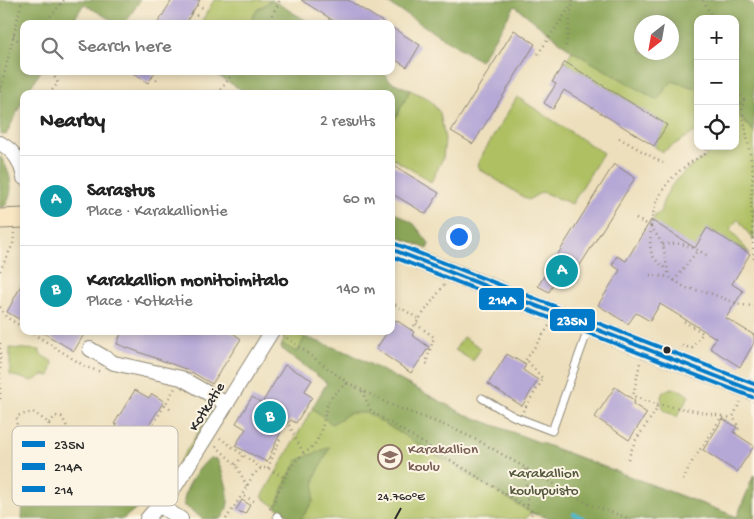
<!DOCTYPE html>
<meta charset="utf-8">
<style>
body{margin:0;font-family:"Gochi Hand",sans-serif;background:#f6f6f6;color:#222}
.controls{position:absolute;right:15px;top:15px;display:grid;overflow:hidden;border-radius:10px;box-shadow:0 2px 8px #0003}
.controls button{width:45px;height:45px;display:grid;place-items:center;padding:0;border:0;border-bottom:1px solid #e0e0e0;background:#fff;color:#222;font:25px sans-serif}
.compass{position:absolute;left:634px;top:15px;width:45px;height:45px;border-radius:50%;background:#fff;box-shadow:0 2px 8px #0003;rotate:211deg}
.you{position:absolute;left:458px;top:236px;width:18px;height:18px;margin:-12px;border:4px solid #fff;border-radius:50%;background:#1a73e8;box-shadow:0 0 0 8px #1a73e833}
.badge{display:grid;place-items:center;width:32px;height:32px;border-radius:50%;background:#b45309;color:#fff;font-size:16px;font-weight:700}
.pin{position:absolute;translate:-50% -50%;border:2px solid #fff;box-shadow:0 1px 5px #0006}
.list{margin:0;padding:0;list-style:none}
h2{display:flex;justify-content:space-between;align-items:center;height:65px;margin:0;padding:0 20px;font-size:21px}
h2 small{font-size:16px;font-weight:400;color:#767676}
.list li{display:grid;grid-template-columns:32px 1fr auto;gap:15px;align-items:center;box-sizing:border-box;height:90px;padding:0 20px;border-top:1px solid #e0e0e0}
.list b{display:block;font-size:19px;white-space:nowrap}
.list p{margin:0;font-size:16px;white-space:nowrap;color:#767676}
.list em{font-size:16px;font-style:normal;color:#767676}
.icon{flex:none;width:28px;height:28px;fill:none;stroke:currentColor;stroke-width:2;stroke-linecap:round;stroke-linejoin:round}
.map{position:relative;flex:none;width:754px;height:519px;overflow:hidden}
.search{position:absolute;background:#fff;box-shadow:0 2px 8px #0003;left:20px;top:20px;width:375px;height:55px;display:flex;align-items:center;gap:12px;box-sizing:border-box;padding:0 18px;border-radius:10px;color:#767676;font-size:19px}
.panel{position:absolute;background:#fff;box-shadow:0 2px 8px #0003;left:20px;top:90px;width:375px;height:245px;border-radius:10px}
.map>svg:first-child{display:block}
.green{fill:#afc063;stroke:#6d7647}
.forest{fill:#8ba659;stroke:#5b6842;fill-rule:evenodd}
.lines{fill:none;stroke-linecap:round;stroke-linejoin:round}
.stream{stroke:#51b9cf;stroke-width:4}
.building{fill:#b6a8d6}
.lane-casing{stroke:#8c8574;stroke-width:9}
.street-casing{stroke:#8c8574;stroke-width:16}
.secondary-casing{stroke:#8c8574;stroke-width:21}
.path{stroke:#8c8574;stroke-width:2.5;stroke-dasharray:1 4;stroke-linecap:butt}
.lane{stroke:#fff;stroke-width:7}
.street{stroke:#fff;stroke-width:14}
.secondary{stroke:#f9e7c3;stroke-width:19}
.bus-1-casing{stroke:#fcf5e5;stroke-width:8}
.bus-2-casing{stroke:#fcf5e5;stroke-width:8}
.bus-3-casing{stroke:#fcf5e5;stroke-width:8}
.bus-1{stroke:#007ac9;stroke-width:4}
.bus-2{stroke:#007ac9;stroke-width:4}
.bus-3{stroke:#007ac9;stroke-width:4}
.ticks{fill:none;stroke:#2b2b2b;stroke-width:2}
.bus-dot{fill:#2b2b2b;stroke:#fcf5e5;stroke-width:2}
.labels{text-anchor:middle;stroke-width:4;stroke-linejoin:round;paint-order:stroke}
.street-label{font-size:15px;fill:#2b2b2b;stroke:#fcf5e5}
.education-label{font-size:15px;fill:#785e54;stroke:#fcf5e5;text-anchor:start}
.park-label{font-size:15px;fill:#53583c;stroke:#fcf5e5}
.key{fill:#fcf5e5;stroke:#bdb8ad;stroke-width:1}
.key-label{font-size:14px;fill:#2b2b2b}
.ticks-label{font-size:12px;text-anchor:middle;fill:#2b2b2b;stroke:#fcf5e5;stroke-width:4;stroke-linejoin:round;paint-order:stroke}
.line-badge{stroke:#fcf5e5;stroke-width:2}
.badge-label{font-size:14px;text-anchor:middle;font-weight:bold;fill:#fff}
</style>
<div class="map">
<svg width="754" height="519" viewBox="0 0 754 519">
<rect width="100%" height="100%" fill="#fcf5e5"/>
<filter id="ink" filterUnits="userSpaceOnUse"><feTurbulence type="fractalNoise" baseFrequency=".02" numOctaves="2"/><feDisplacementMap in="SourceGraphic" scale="10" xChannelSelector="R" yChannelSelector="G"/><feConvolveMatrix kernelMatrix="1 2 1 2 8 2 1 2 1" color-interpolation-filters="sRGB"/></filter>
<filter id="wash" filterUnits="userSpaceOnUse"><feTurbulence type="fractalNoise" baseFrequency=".0096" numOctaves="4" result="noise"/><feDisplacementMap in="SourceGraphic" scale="20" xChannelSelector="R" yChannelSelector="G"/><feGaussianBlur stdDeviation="1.12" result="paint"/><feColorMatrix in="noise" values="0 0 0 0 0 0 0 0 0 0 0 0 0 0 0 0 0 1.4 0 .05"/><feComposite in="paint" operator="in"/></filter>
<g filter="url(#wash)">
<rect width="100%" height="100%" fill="#eddfbc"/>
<g class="green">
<polygon points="214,0 272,0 258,9 248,24 200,24"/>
<polygon points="572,51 657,99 672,81 698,89 698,136 695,132 662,152 654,146 667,125 565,62"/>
<polygon points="410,90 429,99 440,113 445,139 443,158 431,182 391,157 391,127"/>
<polygon points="517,97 603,153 572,204 542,192 528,200 478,168 479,160"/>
<path d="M735,112l19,20v109l-16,-22 -8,10 20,25 -42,-26 -13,20 -42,-20 1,-12 6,-3c6,-29 24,-42 47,-58l-4,-9h32z"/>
<polygon points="287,331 349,353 464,414 737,517 754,475 754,519 553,519 530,513 526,519 293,519 262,497 327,383 281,348"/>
<polygon points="463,337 481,348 473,361 455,350"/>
<polygon points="10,348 40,350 40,354 53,362 50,376 43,375 33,381 10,375"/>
<polygon points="671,388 682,391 689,396 677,417 663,410 661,397 663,392"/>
<polygon points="211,412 213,413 169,484 148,508 147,507 167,481"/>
</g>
<g class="forest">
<polygon points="0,0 140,0 125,24 118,24 84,4 71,24 24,24 24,71 41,71 26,94 24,94 24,98 6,135 0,134"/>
<polygon points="272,0 312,24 248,24 258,9"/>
<path d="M383,0h362l9,5v127l-19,-20v-93h-37v70l-26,-8 -15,19 -85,-49 -57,-45 -35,55zM642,22h30v30h-30z"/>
<polygon points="219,71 383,71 390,81 410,90 391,127 391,94 292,94 285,90 279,94 248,94 217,75"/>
<path d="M0,156c10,15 16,34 5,50l-5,2z"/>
<polygon points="391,210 414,224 429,243 428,249 391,234"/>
<polygon points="305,337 349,353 464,414 737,517 754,475 754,519 553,519 530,512 367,413 350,413 332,424 312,408 327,383 281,348 282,344 297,352"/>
<polygon points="330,447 315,478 313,502 301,519 293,519 276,507 287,479 298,460"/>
<path d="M210,458l7,1c7,19 19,42 4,60h-18l-19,-14c-1,-16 14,-37 26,-47z"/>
<polygon points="23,501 127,502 139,506 123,519 22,519"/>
</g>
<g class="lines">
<polyline class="stream" points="574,514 585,519"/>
</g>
<g id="blocks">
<g class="building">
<polygon points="172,0 200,0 185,24 157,24"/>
<polygon points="301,0 348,0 386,24 339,24"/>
<polygon points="391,27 420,45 407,67 391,57"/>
<polygon points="514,30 535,44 473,144 451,131"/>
<polygon points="565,62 667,125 654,146 564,90 553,109 544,103 556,84 552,82"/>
<polygon points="129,71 156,71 148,83"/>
<polygon points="391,164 439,193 426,214 391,193"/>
<polygon points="614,164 635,178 572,278 561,271 549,292 538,286"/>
<polygon points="651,220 695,248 707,228 750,254 732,284 743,291 726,318 754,335 754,343 740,367 710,348 716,338 660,304 650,321 636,313 628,324 598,305 620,270 612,265 617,256 626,261"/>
<polygon points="24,280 24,322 7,312"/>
<polygon points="396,320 414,332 412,335 429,347 411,373 376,349 388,331 391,331 391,327"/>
<polygon points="40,331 86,331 74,351"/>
<polygon points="122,331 230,331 241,339 212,384 188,370 117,344"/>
<polygon points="507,354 526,365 523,370 538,380 522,406 488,384"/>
<polygon points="285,365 312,380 304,392 312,397 296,423 291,420 283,427 267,462 235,446 246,429 236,423 252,397 262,403"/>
<polygon points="615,387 635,401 633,404 647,413 629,440 595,417"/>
<polygon points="135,390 149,398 152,394 164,401 149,425 153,429 117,485 109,480 108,495 45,493 45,489 17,488 17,475 22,475 22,460 56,461 56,451 79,451 78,464 96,464 117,425 114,424"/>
<polygon points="723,419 737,427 733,432 754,446 737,472 703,450"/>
<polygon points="242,500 250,505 245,514 236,510"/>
</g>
</g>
</g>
<g filter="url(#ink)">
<use href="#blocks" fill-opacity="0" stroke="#8c8574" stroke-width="1"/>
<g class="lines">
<defs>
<g id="lane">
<polyline points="482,398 513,416 552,431 589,327"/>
<polyline points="277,516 280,519"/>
</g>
<g id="street">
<path d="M0,143c15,9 21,18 24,35"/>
<polyline points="90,349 114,363 181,378 227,404"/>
<polyline points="160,506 181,519"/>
<polyline points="147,519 176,485 272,331"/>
</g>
<g id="secondary">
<polyline points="0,219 24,218"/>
<polyline points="391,249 754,391"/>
</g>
</defs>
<use href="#lane" class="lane-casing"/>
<use href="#street" class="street-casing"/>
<use href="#secondary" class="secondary-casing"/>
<g class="path">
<polyline points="170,0 171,0"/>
<polyline points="703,0 713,19"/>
<polyline points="197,5 203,8"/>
<polyline points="192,12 198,16"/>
<polyline points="44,24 64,0"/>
<polyline points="267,24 280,0"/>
<polyline points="326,24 330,18"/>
<polyline points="13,36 24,45"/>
<polyline points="566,46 573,0"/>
<polyline points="538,54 572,4"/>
<polyline points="152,77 158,81"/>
<polyline points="735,87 744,100 742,108 753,172 751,199 754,260"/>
<polyline points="0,92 22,0"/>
<polyline points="49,94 58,83 51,71"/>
<polyline points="218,94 234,71"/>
<polyline points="735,105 744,100"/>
<polyline points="24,138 24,145"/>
<polyline points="619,138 663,163"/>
<path d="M636,219l15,7c3,-35 25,-57 54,-72l3,-8"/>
<polyline points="651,226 663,245 669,277"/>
<path d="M651,227c-1,22 -4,29 16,42"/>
<path d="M663,245c19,-4 28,1 45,11"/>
<polyline points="0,271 13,244 14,233"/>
<polyline points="650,275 669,277 686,288 707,292 741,305 754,306"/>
<polyline points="674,281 698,250"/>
<polyline points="391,302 419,319"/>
<polyline points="0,307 6,317 24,328"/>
<polyline points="416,324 434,337 426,363 429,365"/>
<polyline points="411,330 444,285"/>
<polyline points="29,331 86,367 101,372"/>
<polyline points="283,335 348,383 391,405 449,427 479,441 590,505 631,519"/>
<polyline points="0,343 0,399"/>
<polyline points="682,346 692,348 703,333 682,320"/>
<polyline points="523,364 549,326"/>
<polyline points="362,391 371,411 528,508 533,512 528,519"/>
<polyline points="657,404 722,416"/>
<polyline points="165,405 173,410"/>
<polyline points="523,411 543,379 526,359"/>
<polyline points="49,423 56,416 62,417 72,437"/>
<polyline points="289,425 304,454"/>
<polyline points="151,428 175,388"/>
<polyline points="150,432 158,437"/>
<polyline points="735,433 739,428 733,417 740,402"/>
<polyline points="220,438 261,468"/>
<polyline points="216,446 236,465 247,486"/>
<polyline points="30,452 16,442 17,416 33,412 49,423 48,429"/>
<polyline points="628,459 635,441 657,409 656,404 633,396 640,363"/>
<polyline points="38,461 38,454 30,452 37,433 48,429 83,442 89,448 94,464"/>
<polyline points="236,465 243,455"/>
<polyline points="268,468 280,439"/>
<polyline points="525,469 528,508"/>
<polyline points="683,480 692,462 721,418 733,417"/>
<polyline points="254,501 242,495 253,475 261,468 268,468 285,478"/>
<path d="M270,509c9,-16 14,-34 26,-48 6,-7 15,-11 20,-19 15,-25 0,-39 32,-59"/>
<polyline points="226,519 242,495"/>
</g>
<use href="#lane" class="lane"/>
<use href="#street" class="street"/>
<use href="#secondary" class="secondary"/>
<defs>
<polyline id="bus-1" points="391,249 754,391"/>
<polyline id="bus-2" points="391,256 752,397"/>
<polyline id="bus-3" points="393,243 754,384"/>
</defs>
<use href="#bus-1" class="bus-1-casing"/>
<use href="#bus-2" class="bus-2-casing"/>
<use href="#bus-3" class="bus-3-casing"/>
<use href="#bus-1" class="bus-1"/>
<use href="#bus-2" class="bus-2"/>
<use href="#bus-3" class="bus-3"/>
</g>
</g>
<path class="ticks" d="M395,519l6,-11"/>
<defs>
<symbol id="school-ring" viewBox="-11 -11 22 22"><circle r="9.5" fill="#fcf5e5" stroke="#8d6e63" stroke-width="1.5"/><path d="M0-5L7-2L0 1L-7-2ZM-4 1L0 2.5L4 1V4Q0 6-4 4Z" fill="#8d6e63"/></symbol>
</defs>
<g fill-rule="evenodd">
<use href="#school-ring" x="376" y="443" width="28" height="28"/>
</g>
<circle class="bus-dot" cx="667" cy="350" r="4.5"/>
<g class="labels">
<g class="street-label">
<text transform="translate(206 406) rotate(-58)" y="5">Kotkatie</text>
</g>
<g class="education-label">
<text x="408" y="453">Karakallion<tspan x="408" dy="17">koulu</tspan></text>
</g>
<g class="park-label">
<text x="544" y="477">Karakallion<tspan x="544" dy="17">koulupuisto</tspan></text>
</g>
</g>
<rect x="12" y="426" width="166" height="80" rx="8" class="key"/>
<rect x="22" y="441" width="23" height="6" fill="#007ac9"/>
<rect x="22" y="463" width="23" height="7" fill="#007ac9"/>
<rect x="22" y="486" width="23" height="6" fill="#007ac9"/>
<g class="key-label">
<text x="54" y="449">235N</text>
<text x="54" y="471">214A</text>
<text x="54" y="494">214</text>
</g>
<g class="ticks-label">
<text x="401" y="500">24.760°E</text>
</g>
<g class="line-badge">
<rect x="478" y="287" width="47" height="24" rx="5" fill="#007ac9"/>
<rect x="549" y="308" width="47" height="24" rx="5" fill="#007ac9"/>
</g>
<g class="badge-label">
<text x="502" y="304">214A</text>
<text x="572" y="325">235N</text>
</g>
</svg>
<div class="controls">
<button>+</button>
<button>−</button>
<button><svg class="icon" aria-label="locate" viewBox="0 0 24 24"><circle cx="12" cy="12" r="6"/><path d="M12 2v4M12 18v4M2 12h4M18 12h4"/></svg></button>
</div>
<svg class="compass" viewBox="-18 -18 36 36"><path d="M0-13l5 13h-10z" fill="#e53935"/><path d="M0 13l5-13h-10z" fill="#767676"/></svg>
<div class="you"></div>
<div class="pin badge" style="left:562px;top:271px;background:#0f9aa8">A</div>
<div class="pin badge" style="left:270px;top:417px;background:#0f9aa8">B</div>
<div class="search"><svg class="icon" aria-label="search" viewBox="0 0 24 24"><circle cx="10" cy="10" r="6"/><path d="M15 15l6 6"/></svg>Search here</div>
<section class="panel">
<h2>Nearby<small>2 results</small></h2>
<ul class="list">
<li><span class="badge" style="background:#0f9aa8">A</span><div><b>Sarastus</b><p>Place · Karakalliontie</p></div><em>60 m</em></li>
<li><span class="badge" style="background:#0f9aa8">B</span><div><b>Karakallion monitoimitalo</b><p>Place · Kotkatie</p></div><em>140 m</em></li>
</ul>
</section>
</div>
